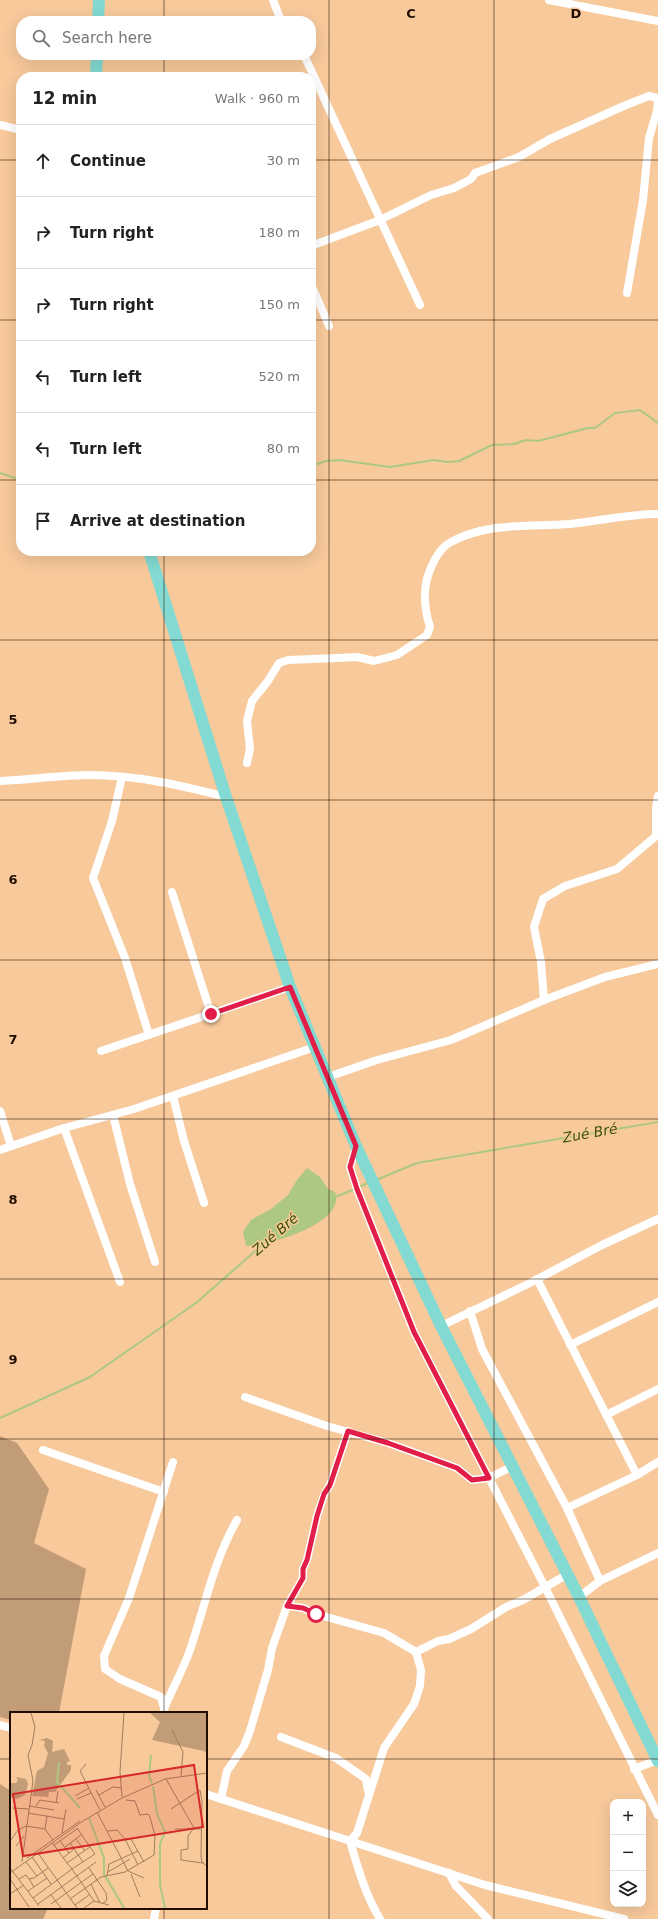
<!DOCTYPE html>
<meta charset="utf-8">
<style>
body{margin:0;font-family:"DejaVu Sans",sans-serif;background:#f6f6f6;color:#222}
.controls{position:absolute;right:12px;bottom:12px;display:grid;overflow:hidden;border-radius:8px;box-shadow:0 4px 16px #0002}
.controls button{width:36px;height:36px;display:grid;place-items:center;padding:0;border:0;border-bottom:1px solid #e0e0e0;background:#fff;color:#222;font:20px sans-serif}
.stop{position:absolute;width:12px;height:12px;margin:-9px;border:3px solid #e11d48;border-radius:50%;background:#fff}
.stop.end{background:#e11d48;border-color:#fff;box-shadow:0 1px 4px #0008}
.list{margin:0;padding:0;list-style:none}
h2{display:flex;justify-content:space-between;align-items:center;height:52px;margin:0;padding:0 16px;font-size:17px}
h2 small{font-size:13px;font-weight:400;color:#767676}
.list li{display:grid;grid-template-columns:26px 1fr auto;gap:12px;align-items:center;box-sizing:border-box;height:72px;padding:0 16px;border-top:1px solid #e0e0e0}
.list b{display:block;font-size:15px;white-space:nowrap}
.list em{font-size:13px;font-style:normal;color:#767676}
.icon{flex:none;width:22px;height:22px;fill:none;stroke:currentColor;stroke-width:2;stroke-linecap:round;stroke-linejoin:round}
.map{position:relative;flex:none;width:658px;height:1919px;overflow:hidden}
.search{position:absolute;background:#fff;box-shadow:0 4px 16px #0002;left:16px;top:16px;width:300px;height:44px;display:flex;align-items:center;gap:10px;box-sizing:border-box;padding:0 14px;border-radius:16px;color:#767676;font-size:15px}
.panel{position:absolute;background:#fff;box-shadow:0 4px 16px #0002;left:16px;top:72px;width:300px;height:484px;border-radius:16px}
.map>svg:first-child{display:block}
.green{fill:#c29c76}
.water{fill:#acc882}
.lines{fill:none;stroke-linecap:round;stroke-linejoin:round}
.stream{stroke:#acc882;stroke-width:2}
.street{stroke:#fff;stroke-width:8}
.primary{stroke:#83dad2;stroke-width:12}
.route{stroke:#e11d48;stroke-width:5}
.grid{fill:none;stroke:#220e00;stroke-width:1;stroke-opacity:0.55}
.labels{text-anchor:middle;stroke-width:3;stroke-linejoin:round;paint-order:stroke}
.water-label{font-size:14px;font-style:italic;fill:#3a5201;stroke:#f7c99b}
.inset-river{fill:none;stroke:#acc882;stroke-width:2}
.inset-road{fill:none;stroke:#a27e5d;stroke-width:1}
.view{fill:#d62828;fill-opacity:0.15;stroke:#d62828;stroke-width:2}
.inset-edge{fill:none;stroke:#220e00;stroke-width:2}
.grid-label{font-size:13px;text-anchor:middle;font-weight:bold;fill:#220e00;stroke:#f7c99b;stroke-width:3;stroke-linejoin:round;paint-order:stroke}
</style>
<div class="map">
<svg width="658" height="1919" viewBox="0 0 658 1919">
<rect width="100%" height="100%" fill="#f7c99b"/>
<g class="green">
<polygon points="0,1436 17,1443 49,1489 34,1543 86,1569 59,1713 11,1713 11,1720 0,1717"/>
<polygon points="0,1784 11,1791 11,1908 48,1908 43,1919 0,1919"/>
</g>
<path class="water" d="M307,1168l13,9 8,12 7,3c12,31 -67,54 -89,54l-3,-14 8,-12 20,-11 17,-14 9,-15z"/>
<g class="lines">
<g class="stream">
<polyline points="311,466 326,461 339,460 390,467 434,460 447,462 459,461 492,445 514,444 526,440 538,441 588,428 595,428 615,413 640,410 658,423"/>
<polyline points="0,473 21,480"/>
<polyline points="376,1180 417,1163 658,1122"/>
<polyline points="359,1187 368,1183"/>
<polyline points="335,1197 355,1189"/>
<polyline points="0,1418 90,1377 196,1303 261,1246"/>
</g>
<g class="street">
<polyline points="273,0 281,21"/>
<polyline points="549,0 658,21"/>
<polyline points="304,55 420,305"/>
<polyline points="0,125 21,130"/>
<polyline points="311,246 380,220 431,195 454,188 471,179 475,173 519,157 550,139 626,105 649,96 658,98"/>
<polyline points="311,284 329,326"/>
<polyline points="627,293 643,200 649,138 657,111 658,101"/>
<path d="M247,763l3,-15 -3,-27 5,-20 16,-20 11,-18 9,-3 49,-2 20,-1 17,4 23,-6 30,-20 3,-8c-6,-19 -8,-38 0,-57 4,-10 11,-23 21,-28 36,-20 80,-15 119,-18 30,-3 58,-10 88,-10"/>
<polyline points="122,777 112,821 93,878 125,958 149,1035"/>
<path d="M0,781c30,-1 60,-6 89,-6 47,0 91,10 137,22"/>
<polyline points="172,892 211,1014"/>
<polyline points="544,1000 541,962 534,927 543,899 565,886 617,869 656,836 656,808 658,796"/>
<polyline points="101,1051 290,987"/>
<polyline points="328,1077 377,1060 451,1040 544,1000 605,977 658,964"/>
<polyline points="173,1096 184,1141 204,1203"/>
<polyline points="0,1111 11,1146"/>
<polyline points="113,1115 130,1184 155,1262"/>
<polyline points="64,1128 120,1282"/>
<polyline points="356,1146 350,1167 357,1189 414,1332 545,1587 658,1815"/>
<polyline points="0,1150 64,1128 134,1109 315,1047"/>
<polyline points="537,1279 637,1475"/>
<polyline points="470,1311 482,1349 567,1508 600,1581"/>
<polyline points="441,1326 528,1284 602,1245 658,1219"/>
<polyline points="570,1345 658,1302"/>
<polyline points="245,1397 327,1426 388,1443 457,1468 472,1480 489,1478 511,1467"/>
<polyline points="606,1415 658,1389"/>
<polyline points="43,1450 164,1492"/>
<polyline points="567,1508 637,1475 658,1462"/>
<polyline points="579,1597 600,1581 658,1553"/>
<polyline points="287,1606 303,1608 316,1614 384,1633 416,1652 438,1641 449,1639 471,1629 506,1607 523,1600 568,1574"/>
<polyline points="164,1708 161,1697 120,1679 105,1669 104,1656 129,1598 173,1462"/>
<path d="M164,1709c8,-20 19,-39 26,-59 15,-44 24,-90 47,-130"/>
<polyline points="0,1725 11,1728"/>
<polyline points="281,1737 336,1758 366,1779 368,1791"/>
<polyline points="634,1769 658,1760"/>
<polyline points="206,1794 485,1885 624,1919"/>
<polyline points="221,1799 227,1771 244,1746 250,1731 268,1670 272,1648 287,1606 303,1578 303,1569 307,1560 317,1516 324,1495 330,1485 348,1431"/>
<polyline points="449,1873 456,1886 488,1919"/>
<polyline points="154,1919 156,1908"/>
<path d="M380,1919c-15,-25 -22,-51 -30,-78l7,-8 27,-85 30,-44 6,-18 1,-16 -5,-18"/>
</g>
<g class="primary">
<polyline points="98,21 99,0"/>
<polyline points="96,77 97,55"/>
<polyline points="149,551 226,797 290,987 356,1146 441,1326 579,1597 658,1761"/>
</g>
</g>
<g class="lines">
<polyline class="route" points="211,1014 290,987 356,1146 350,1167 357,1189 414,1332 489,1478 472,1480 457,1468 388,1443 348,1431 330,1485 324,1494 317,1516 307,1560 303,1569 303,1578 287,1606 303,1608 316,1614"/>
</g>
<path class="grid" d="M164,0v21M329,0v1919M494,0v1919M164,55v22M0,160h21M311,160h347M0,320h21M311,320h347M0,480h21M311,480h347M164,551v1162M0,640h658M0,800h658M0,960h658M0,1119h658M0,1279h658M0,1439h658M0,1599h658M0,1759h11M206,1759h452M164,1908v11"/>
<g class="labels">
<g class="water-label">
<text transform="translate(590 1133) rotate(-10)" y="5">Zué Bré</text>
<text transform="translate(275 1234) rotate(-41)" y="5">Zué Bré</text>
</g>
</g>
<g transform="translate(10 1712)">
<rect width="197" height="197" fill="#f7c99b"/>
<path d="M140,1h57v41l-3,-3 -52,-11 8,-18zM37,26l6,3 -1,11 12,-3 6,12 -3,1v3h4v5l-16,22h-6l-1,5 -16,-1 5,-25 7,-4 4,-14 -4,-7 1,-5 -6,-1zM6,65l10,2 2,5 -3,11 -8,4 -7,-2v-14h6l2,-3z" fill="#c29c76"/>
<path class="inset-river" d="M141,43l-2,21 3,7M49,50l-2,20 23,26M143,74l4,28 8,18 -5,12v41l5,23M79,106l15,40v16l20,34"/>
<path class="inset-road" d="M162,18l11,22 -2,24M76,52l-6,7 20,39M156,67l28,49 -6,8v13l-7,1v10l22,3M86,78l9,17M89,83l14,-8 9,1M65,84l14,-8M112,85l-2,-25 4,-59M67,87l14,-6M46,91l2,-12M19,94l25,4M26,94l4,-6 19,3M2,96l17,1M161,97l29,-19 2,11 -1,55 1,6 5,4M87,100l31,59 16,7M18,101l36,6M37,104l-2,13 8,11M67,116l13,19M165,117h26M98,119l9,-1 8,9h6l13,23M52,121l4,-24M66,127l9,12M115,127l13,26M0,129l8,-11 8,-4 19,3M50,129l9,12M42,131l2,2 13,18 5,6 23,-15 -5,-7 -23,16M60,131l13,19M44,133l23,-16M6,134l8,-10M55,135l16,-12M28,141l39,55M22,145l19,27M17,146l53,-37M53,146l11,-9M12,150l11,-81 -5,-26 4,-10 3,-18 -4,-14M16,150l11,14M0,156l29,38M79,156l17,25 1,7 -5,4M98,160l22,-13M0,161l73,-52 39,-23 43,-19 42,-6M121,162l9,23M97,164l2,-12 29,-13M0,167l19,28M9,167l7,-4 3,4 5,-1 14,-10M81,172l9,19M24,175l13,-9M18,179l6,-4 -5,-8M0,182l14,-9M41,183l10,13M23,186l39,-29 22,32 15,4M60,187l31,-22 24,-5 29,-17 1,-19 -5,-19 -2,-3 -8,1 -5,-14 -9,-1M28,192l58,-42M41,192l42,-30M65,193l14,-10M74,196l10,-7"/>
<path class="view" d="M184,53l9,62 -180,29 -10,-62z"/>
<rect width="197" height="197" class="inset-edge"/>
</g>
<g class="grid-label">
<text x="411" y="18">C</text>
<text x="576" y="18">D</text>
<text x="13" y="724">5</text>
<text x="13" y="884">6</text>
<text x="13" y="1044">7</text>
<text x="13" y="1204">8</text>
<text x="13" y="1364">9</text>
</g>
</svg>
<div class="controls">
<button>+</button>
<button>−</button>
<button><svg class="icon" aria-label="layers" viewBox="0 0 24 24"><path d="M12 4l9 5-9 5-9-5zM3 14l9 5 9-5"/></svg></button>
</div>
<div class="stop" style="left:316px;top:1614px"></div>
<div class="stop end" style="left:211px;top:1014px"></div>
<div class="search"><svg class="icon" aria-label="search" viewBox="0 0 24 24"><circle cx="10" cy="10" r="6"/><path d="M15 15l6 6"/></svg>Search here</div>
<section class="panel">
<h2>12 min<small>Walk · 960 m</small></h2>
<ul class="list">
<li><svg class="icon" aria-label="ahead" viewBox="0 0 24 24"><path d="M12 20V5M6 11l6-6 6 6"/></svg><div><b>Continue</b></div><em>30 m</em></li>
<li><svg class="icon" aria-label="right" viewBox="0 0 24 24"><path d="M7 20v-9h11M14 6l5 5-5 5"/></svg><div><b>Turn right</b></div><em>180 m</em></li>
<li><svg class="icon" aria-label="right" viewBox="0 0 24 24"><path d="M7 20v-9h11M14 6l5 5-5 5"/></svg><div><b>Turn right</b></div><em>150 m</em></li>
<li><svg class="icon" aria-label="left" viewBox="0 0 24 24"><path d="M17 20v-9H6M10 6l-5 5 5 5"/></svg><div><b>Turn left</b></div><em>520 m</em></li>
<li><svg class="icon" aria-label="left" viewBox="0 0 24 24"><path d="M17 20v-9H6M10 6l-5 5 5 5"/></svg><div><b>Turn left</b></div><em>80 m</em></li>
<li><svg class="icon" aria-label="arrive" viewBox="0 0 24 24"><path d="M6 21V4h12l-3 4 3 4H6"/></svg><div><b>Arrive at destination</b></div></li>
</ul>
</section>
</div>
